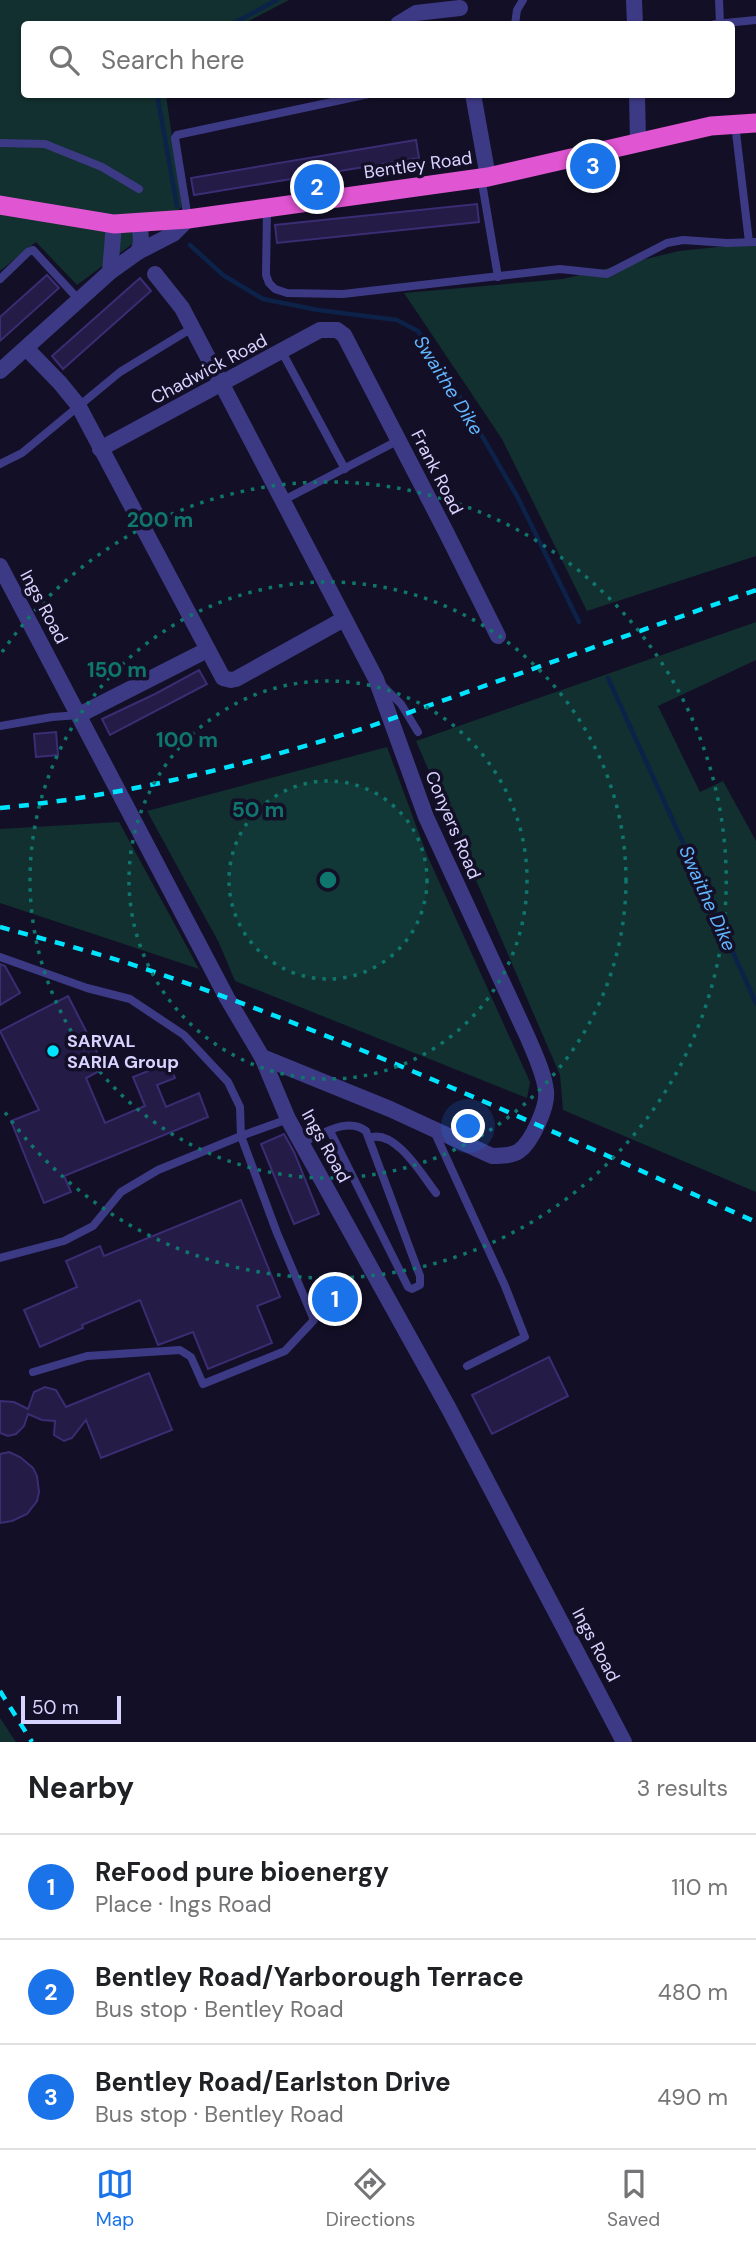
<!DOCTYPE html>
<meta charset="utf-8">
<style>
body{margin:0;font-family:"DM Sans",sans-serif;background:#f6f6f6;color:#202124}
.scale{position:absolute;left:21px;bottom:18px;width:100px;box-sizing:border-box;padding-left:7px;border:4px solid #d9d4ff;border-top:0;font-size:19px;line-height:24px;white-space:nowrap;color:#d9d4ff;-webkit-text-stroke:5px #130f26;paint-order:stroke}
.you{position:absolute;left:469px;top:1127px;width:24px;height:24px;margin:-18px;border:5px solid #fff;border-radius:50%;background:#1a73e8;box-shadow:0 0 0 10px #1a73e833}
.badge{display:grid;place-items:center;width:46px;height:46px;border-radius:50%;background:#1a73e8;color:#fff;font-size:23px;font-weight:700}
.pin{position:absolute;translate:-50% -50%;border:4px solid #fff;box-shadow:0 2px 7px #0006}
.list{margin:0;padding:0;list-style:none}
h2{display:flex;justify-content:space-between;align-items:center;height:91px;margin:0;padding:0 28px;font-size:30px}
h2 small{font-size:23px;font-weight:400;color:#757577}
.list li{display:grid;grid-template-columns:46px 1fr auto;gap:21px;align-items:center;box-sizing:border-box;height:105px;padding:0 28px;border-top:2px solid #e0e0e0}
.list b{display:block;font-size:26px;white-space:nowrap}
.list p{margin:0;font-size:23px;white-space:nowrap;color:#757577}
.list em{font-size:23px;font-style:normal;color:#757577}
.icon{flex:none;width:38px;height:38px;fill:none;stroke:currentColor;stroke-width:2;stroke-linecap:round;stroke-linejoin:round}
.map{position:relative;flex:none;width:756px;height:1742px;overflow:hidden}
.search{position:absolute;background:#fff;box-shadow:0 2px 5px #0004;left:21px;right:21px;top:21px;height:77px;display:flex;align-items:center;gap:18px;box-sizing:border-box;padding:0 24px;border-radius:7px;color:#757577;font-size:26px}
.sheet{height:406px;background:#fff}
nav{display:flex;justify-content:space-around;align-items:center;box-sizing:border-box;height:98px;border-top:2px solid #e0e0e0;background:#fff;font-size:19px;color:#757577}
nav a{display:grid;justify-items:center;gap:4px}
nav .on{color:#1a73e8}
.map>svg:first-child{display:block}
.green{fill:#12302f}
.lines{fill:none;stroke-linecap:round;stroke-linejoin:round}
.stream{stroke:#0c2248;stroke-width:4.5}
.building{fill:#241b47;stroke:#3b2d73;stroke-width:2}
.service{stroke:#3d3a85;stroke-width:8}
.minor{stroke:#3d3a85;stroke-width:16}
.trunk{stroke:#e055d1;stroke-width:19}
.rail{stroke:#00e5ff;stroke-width:4.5;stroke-dasharray:10 9;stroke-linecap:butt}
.ring{fill:none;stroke:#0f766e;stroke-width:3.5;stroke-dasharray:3.5 7}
.poi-dot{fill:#00e5ff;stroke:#130f26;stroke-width:2.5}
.labels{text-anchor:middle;stroke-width:7;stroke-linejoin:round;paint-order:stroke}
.street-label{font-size:18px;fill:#d9d4ff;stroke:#130f26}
.poi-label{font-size:18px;font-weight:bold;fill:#d9d4ff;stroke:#130f26;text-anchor:start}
.water-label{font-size:19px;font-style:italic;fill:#62b6ff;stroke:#130f26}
.centre{fill:#0f766e;stroke:#130f26;stroke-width:3.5}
.ring-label{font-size:21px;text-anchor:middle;font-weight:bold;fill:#0f766e;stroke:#130f26;stroke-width:7;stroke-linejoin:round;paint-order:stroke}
</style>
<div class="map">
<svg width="756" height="1742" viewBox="0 0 756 1742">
<rect width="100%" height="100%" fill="#130f26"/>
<g class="green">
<polygon points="0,0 289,0 243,24 24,24 24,94 166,95 182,207 77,285 36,242 0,271"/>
<polygon points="756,243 756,556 587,611 502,439 404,293 563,279 679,251"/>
<polygon points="756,622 756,660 658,706 700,792 723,781 756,841 756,1192 563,1110 560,1075 416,741"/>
<polygon points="387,747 427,855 530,1082 527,1098 235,981 219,943 147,811"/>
<polygon points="119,822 199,969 0,903 0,829"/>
<polygon points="0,1718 16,1742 0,1742"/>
</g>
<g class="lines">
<g class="stream">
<polyline points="232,24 277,0"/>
<polyline points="157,94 177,206"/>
<polyline points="190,245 223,275 263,299 318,310 397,320 418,331 453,386 517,496 579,622"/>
<polyline points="608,678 756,1003"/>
</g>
</g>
<g class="building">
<polygon points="416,140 419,158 194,195 191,178"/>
<polygon points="477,204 479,222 277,243 275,225"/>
<polygon points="47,275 59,288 0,341 0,317"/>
<polygon points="140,278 151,291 63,369 52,356"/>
<polygon points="199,670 207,684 110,735 102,719 155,694"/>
<polygon points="56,732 58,755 36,757 34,734"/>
<polygon points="0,964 5,966 20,993 0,1005"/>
<polygon points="68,996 105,1068 86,1078 105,1123 145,1106 133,1077 168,1063 175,1078 157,1085 166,1107 199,1093 208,1117 64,1176 71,1192 44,1203 11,1121 39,1110 0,1031"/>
<polygon points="284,1134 294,1152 319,1214 294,1224 261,1144"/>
<polygon points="241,1200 280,1297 257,1306 272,1343 208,1369 193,1332 158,1345 140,1300 82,1325 83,1328 40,1347 24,1310 77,1287 66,1261 100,1246 104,1256"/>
<polygon points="341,1276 355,1311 330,1321 316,1286"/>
<polygon points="549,1357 568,1396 492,1434 472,1395"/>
<polygon points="149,1373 172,1430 101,1458 86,1420 72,1438 64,1441 54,1435 55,1421 42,1420 28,1414 24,1426 16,1434 8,1436 0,1433 0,1401 14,1402 28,1409 34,1392 45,1387 56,1390 66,1407"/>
<polygon points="9,1452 20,1457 33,1468 37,1476 39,1492 37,1501 27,1514 12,1521 0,1523 0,1454"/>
</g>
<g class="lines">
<g class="service">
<polyline points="719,0 720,23"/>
<polyline points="515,24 517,10 523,0"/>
<polyline points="715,24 756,20"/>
<polyline points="735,124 749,242"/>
<polyline points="0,143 45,144 102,167 139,189"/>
<polyline points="481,177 498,277"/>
<polyline points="267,210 266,275 269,283 275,289 287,293 343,294 560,269 607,274 667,243 683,240 727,243 756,242"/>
<polyline points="188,219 175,138 177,135 369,94"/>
<polyline points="0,279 28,252 33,250 79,300"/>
<polyline points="282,352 345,469"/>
<polyline points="0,464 22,453 120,372 192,328"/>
<polyline points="282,501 399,440"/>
<polyline points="382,685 401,704 418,732"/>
<polyline points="0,726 52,717 79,715"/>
<polyline points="0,957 87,988 130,999 184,1035 228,1082 240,1107 241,1136 158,1170 121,1192 93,1226 64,1241 0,1258"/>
<polyline points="434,1131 505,1286 525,1337 467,1366"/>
<path d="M369,1138c26,-10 53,37 67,55"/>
<path d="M301,1143c20,-8 46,-27 65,-12l54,145v9l-8,4 -4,-2 -78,-156"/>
<polyline points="33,1372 87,1356 180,1350 191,1357 203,1384 285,1351 314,1320 277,1233 241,1136 288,1119"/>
</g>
<g class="minor">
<polyline points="634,0 635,24"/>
<polyline points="398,24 416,13 460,8"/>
<polyline points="473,94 488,177"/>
<polyline points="637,94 638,142"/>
<polyline points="138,252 173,234 188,219"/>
<polyline points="110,272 114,224"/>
<path d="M155,274l27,34 194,371 50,138 102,221c7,17 16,35 18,53 2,15 -14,51 -27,60 -7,5 -18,5 -27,5l-102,-47 -128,-52"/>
<polyline points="26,348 60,383 78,405 223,678 231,680 236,679 344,619"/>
<polyline points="0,371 110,272 138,252 141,243 140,224"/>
<polyline points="100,449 320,330 337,330 344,335 446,532 498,636"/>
<polyline points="0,566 227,998 262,1057 288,1119 448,1407 624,1742"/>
<polyline points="79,715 207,650"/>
</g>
<polyline class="trunk" points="0,205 114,224 188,219 488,177 711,126 756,123"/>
<g class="rail">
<path d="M0,808c127,-12 250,-44 371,-82l385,-136"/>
<path d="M0,927c54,15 110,29 163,48 203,70 397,160 593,247"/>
<polyline points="0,1691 32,1742"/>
</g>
</g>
<circle cx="328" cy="880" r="99" fill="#0f766e" fill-opacity=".12"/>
<g class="ring">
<circle cx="328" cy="880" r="99"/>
<circle cx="328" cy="880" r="199"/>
<circle cx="328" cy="880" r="298"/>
<path d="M2 652A398 398 0 1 1 2 1108"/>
</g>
<circle class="poi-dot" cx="53" cy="1051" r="7"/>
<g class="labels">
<g class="street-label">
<text transform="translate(418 165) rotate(-8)" y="6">Bentley Road</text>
<text transform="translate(209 369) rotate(-28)" y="6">Chadwick Road</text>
<text transform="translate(437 472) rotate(63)" y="6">Frank Road</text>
<text transform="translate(44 607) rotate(62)" y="6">Ings Road</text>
<text transform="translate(453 825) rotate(67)" y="6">Conyers Road</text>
<text transform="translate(326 1146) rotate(61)" y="6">Ings Road</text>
<text transform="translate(596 1645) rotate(62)" y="6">Ings Road</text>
</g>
<g class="poi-label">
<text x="67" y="1047">SARVAL<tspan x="67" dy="21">SARIA Group</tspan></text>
</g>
<g class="water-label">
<text transform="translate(449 385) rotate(58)" y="7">Swaithe Dike</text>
<text transform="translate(708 898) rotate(66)" y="7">Swaithe Dike</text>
</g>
</g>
<circle cx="328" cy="880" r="10" class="centre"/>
<g class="ring-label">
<text x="160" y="527">200 m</text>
<text x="117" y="677">150 m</text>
<text x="187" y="747">100 m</text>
<text x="258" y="817">50 m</text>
</g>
</svg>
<div class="scale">50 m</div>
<div class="you"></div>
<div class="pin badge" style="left:335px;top:1299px">1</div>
<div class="pin badge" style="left:317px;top:187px">2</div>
<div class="pin badge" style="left:593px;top:166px">3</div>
<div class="search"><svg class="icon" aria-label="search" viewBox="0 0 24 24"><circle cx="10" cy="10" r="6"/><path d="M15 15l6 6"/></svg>Search here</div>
</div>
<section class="sheet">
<h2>Nearby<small>3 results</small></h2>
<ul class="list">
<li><span class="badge">1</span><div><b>ReFood pure bioenergy</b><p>Place · Ings Road</p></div><em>110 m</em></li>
<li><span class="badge">2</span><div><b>Bentley Road/Yarborough Terrace</b><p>Bus stop · Bentley Road</p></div><em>480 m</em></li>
<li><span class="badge">3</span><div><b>Bentley Road/Earlston Drive</b><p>Bus stop · Bentley Road</p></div><em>490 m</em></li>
</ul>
</section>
<nav>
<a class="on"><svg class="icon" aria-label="map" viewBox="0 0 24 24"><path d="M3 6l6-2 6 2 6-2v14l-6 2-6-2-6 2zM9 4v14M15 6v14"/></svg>Map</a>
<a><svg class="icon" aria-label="directions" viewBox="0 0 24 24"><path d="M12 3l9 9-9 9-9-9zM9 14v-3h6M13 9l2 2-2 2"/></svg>Directions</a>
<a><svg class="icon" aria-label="saved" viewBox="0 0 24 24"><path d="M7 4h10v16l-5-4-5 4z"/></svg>Saved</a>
</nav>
